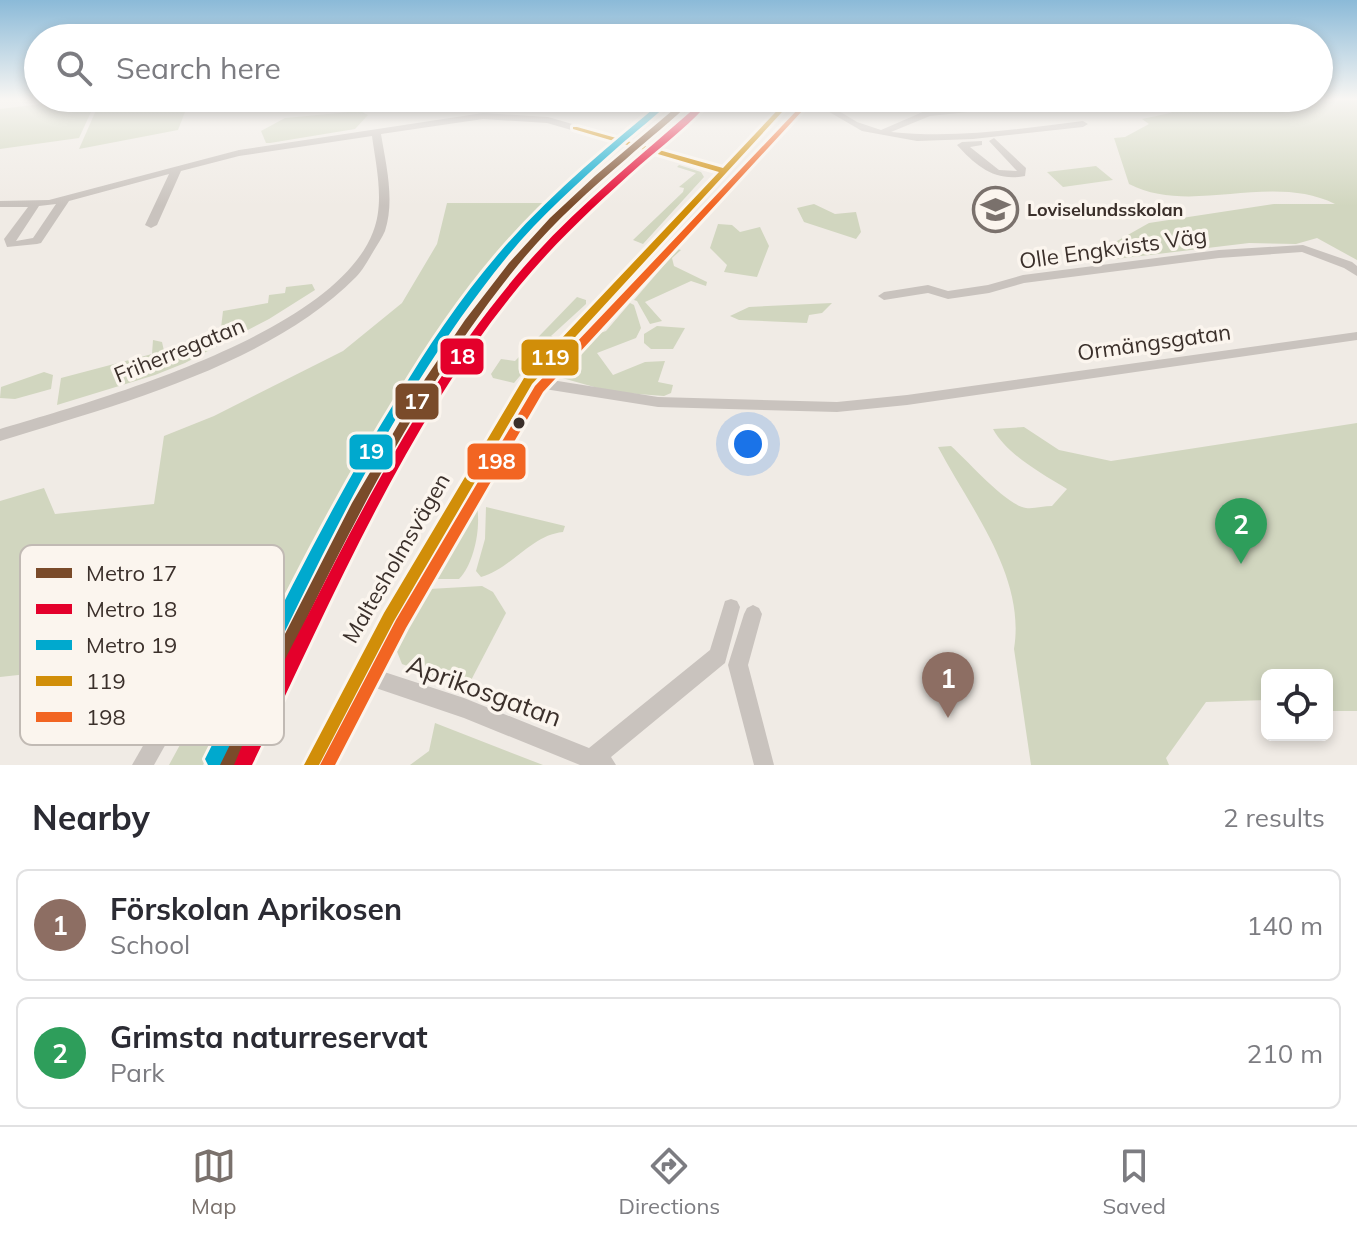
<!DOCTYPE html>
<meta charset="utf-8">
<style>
body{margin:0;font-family:Mulish,sans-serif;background:#f7f7f7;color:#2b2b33}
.controls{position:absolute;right:24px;bottom:24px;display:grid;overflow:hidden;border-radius:12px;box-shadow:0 4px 12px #0003}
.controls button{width:72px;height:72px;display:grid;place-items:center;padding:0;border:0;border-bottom:2px solid #e1e1e2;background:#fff;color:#2b2b33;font:40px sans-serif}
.you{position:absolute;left:748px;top:444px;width:28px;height:28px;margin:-20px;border:6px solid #fff;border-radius:50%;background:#1a73e8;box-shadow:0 0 0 12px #1a73e833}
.badge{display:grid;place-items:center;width:52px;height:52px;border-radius:50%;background:#7a716c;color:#fff;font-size:26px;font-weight:700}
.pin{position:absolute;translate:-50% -66px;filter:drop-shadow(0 2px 4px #0008)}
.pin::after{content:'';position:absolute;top:42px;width:28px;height:24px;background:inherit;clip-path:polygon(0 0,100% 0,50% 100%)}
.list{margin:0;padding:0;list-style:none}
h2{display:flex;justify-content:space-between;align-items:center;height:104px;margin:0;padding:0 32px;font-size:34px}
h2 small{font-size:26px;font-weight:400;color:#7c7c81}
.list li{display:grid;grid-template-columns:52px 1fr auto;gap:24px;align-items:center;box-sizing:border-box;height:112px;margin:0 16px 16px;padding:0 16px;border:2px solid #e1e1e2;border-radius:12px}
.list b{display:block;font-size:30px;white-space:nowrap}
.list p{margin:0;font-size:26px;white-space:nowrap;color:#7c7c81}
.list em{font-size:26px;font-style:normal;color:#7c7c81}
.icon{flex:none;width:44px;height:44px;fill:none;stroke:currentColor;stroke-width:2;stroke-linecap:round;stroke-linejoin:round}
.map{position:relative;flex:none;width:1357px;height:765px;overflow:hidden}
.search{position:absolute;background:#fff;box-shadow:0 4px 12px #0003;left:24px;right:24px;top:24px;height:88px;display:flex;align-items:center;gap:20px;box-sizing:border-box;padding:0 28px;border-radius:44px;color:#7c7c81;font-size:30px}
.sheet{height:360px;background:#fff}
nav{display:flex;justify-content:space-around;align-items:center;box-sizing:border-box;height:112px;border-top:2px solid #e1e1e2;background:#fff;font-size:22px;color:#7c7c81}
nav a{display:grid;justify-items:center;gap:4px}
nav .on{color:#7a716c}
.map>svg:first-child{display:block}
.green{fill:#d1d6bf}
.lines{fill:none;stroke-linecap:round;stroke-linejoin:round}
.minor{fill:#c9c3be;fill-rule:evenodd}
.bus-1-casing{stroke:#fbf5ee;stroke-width:6}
.bus-2-casing{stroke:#fbf5ee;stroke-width:6}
.bus-1{fill:#d18e09;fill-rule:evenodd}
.bus-2{fill:#f26522;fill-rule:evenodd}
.metro-1-casing{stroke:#fbf5ee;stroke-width:6}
.metro-2-casing{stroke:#fbf5ee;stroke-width:6}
.metro-3-casing{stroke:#fbf5ee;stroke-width:6}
.metro-1{fill:#7a4b2a;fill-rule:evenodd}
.metro-2{fill:#e4002b;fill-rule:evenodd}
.metro-3{fill:#00a9ce;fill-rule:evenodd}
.bus-dot{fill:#3b302b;stroke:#fbf5ee;stroke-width:3}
.labels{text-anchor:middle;stroke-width:7;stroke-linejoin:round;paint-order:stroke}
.far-poi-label{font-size:18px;font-weight:bold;fill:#3b302b;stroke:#fbf5ee;text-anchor:start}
.street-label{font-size:22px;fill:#3b302b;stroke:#fbf5ee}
.near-street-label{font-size:26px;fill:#3b302b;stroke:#fbf5ee}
.key{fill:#fbf5ee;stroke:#c1bab4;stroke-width:2}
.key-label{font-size:22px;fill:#3b302b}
.line-badge{stroke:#fbf5ee;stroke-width:3}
.badge-label{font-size:22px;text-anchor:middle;font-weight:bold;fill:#fff}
</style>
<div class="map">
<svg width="1357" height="765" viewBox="0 0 1357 765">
<rect width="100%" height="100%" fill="#f0ebe5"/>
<g class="green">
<polygon points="83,99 97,99 79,138 0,149 0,109"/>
<polygon points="101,99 190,99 178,130 79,149"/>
<polygon points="908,99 1167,99 1119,106 1111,100 998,108 965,102 915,105 904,111 885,110 884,107"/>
<path d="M1200,99h157v161l-40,-22 -21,6 -47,-1 -133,16 -6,-14 39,-22 125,-19h61c-65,-32 -144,12 -206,-20l-15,-46 11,-1 24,-13 -7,-5 28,-6z"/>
<polygon points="360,111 368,115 355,129 270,143 266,143 261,131 285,118"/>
<polygon points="679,165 701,172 704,177 643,244 633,240 683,192 684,188 679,187 696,173 677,167"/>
<polygon points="1096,166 1113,180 1063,187 1047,172"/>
<path d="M447,203h97c-65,61 -110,143 -154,219 -66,113 -126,228 -187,343h-34l54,-99 -113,-1 -110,12v-176l44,-13 11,26 99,-10 10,-68 50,-20 129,-65 59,-48 35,-59z"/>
<polygon points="814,204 835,214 856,212 861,232 856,239 804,222 797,208"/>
<polygon points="718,224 732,225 740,232 760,227 769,246 757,277 724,272 727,265 710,248"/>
<polygon points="678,249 681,250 672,258 674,266 707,282 706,286 691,281 645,302 662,321 650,324 637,301 634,300"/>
<polygon points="312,284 315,290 269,319 185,363 155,375 57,405 61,378 152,354 153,340 162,342 164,351 204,341 221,328 223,311 268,303 269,295 285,293 286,287"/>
<polygon points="577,297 586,300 586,304 551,336 553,337 514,383 493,378 491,374 501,359 515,361"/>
<polygon points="630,303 634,305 641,328 636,338 597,353 613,375 645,362 665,361 658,382 673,385 671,393 664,396 612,392 555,376 555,371 582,339 606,331"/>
<polygon points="832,303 822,313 809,315 807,323 739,320 730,316 749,307"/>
<polygon points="657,326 685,328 673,349 651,349 644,343 644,334"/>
<polygon points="44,372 53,375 51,389 15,399 0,398 1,387"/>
<path d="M1357,423v288h-30v-36h-60v25l-61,2 -40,56 3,7h-138l-17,-116c12,-73 -44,-141 -76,-202l13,-1c16,14 56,60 75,62 8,1 18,-2 26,-2l15,-17c-30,-18 -60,-35 -74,-60l31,-2 35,23 52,11z"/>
<path d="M474,507h3c4,21 -3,57 -18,72h-25z"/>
<path d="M486,507l79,19 -2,6c-32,3 -52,37 -82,45l-5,-6 9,-32z"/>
<polygon points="482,586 493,592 506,613 467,688 402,664 396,649 429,589"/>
<polygon points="435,723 543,765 410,765 429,751"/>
</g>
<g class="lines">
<g class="minor">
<path d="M786,99l36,2 25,-2 -18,6 28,17 24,8 44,-19 43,-5 5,3 -5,3 -38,4 -39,16c65,7 128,-3 192,-11l5,3 -5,3 -110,12 -56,2 -55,-10 -43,-25 -25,-6 -255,278 119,19 179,5 70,-7 450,-63v8l-450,65 -70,7 -179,-5 -126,-20 -137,236 -23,45 92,30 125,50 121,-98 15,-49 6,-2 6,2 3,6 -15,56 -114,94 5,8h-36l-116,-47 -100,-34 -42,81h-21l82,-154 140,-234 194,-205 -170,-49 -64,-4 -102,15c5,31 14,66 4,97 -3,7 -8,14 -12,21 -5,8 -10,18 -17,25 -87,88 -240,128 -356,164v-12c98,-29 334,-95 373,-197 12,-30 3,-66 -1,-96l-133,20 -58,15 -24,54 -6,3 -6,-3 24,-51 -100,27 -28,42 -4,1 -30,3 -3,-8 24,-32h-28v-6l49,-1 190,-50 244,-37 65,4 174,50zM56,204l-23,34 -17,3 23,-35z"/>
<path d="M994,138l32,30 -1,8c-30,6 -49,-10 -68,-31l5,-3 20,-1v4l-12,2 29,23 18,1 -28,-30z"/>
<polygon points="1303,245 1352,262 1357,266 1357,276 1344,268 1302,252 1219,258 1024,283 989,293 948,299 928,293 884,300 878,296 884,292 928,285 948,291 988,285 1023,275 1219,250"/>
<polygon points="753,605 759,608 762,614 748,665 774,765 754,765 728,665 744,614 747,608"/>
<polygon points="193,668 200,671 203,678 154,765 132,765 186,671"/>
</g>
<defs>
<polygon id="bus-1" points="788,99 794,99 532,384 394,621 319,765 304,765 384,613 524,378 719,172 573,129 573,127 577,127 723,168"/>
<polygon id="bus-2" points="799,108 804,109 543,392 406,628 335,765 320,765 396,620 535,386"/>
</defs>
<use href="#bus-1" class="bus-1-casing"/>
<use href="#bus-2" class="bus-2-casing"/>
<use href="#bus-1" class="bus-1"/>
<use href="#bus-2" class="bus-2"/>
<defs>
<path id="metro-1" d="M686,99h8c-21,21 -46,40 -68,60 -39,33 -76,67 -108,106 -121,149 -198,329 -282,500h-18l134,-262 73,-124 40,-59 44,-57 41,-45 45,-42z"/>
<path id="metro-2" d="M696,107l7,2c-19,20 -42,38 -63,56 -38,34 -75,68 -108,106 -122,141 -199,327 -280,494h-18c21,-51 50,-103 75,-152 61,-121 125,-242 214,-345 51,-59 114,-109 173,-161z"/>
<path id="metro-3" d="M665,99h8c-17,17 -37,32 -55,48 -39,35 -79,70 -112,111 -123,151 -200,334 -286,507h-12l-3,-6 3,-6c60,-119 118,-240 188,-353 31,-52 65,-103 105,-149 49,-57 107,-104 164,-152z"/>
</defs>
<use href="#metro-1" class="metro-1-casing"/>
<use href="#metro-2" class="metro-2-casing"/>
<use href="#metro-3" class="metro-3-casing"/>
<use href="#metro-1" class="metro-1"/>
<use href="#metro-2" class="metro-2"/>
<use href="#metro-3" class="metro-3"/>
</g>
<linearGradient id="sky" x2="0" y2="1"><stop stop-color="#8bbad8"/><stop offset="0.48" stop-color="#f8f6f3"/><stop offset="1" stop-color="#f8f6f3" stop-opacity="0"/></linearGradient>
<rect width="1357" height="206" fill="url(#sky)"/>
<defs>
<symbol id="school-ring" viewBox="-11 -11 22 22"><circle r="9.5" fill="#fbf5ee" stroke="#7a716c" stroke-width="1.5"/><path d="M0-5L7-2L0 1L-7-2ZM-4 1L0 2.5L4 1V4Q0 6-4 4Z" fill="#7a716c"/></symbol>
</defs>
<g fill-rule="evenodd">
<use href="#school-ring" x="970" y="184" width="51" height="51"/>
</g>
<circle class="bus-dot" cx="519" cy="423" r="7"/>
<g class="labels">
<g class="far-poi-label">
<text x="1027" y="216">Loviselundsskolan</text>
</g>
<g class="street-label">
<text transform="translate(1113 248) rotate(-8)" y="8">Olle Engkvists Väg</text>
<text transform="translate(1154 342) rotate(-8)" y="8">Ormängsgatan</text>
<text transform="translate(179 350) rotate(-22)" y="8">Friherregatan</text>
<text transform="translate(396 558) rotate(-60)" y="8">Maltesholmsvägen</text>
</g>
<g class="near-street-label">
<text transform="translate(484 691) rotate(20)" y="9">Aprikosgatan</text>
</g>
</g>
<rect x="20" y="545" width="264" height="200" rx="12" class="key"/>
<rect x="36" y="568" width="36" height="10" fill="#7a4b2a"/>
<rect x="36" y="604" width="36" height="10" fill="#e4002b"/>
<rect x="36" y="640" width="36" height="10" fill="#00a9ce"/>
<rect x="36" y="676" width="36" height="10" fill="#d18e09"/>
<rect x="36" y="712" width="36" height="10" fill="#f26522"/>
<g class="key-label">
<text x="86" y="581">Metro 17</text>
<text x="86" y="617">Metro 18</text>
<text x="86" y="653">Metro 19</text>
<text x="86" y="689">119</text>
<text x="86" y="725">198</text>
</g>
<g class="line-badge">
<rect x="439" y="337" width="46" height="39" rx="8" fill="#e4002b"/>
<rect x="520" y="338" width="60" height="39" rx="8" fill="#d18e09"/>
<rect x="394" y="382" width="46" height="39" rx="8" fill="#7a4b2a"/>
<rect x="348" y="433" width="46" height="38" rx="8" fill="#00a9ce"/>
<rect x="466" y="442" width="61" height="39" rx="8" fill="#f26522"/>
</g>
<g class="badge-label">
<text x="462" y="364">18</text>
<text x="550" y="365">119</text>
<text x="417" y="409">17</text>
<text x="371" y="459">19</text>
<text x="496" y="469">198</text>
</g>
</svg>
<div class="controls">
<button><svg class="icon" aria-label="locate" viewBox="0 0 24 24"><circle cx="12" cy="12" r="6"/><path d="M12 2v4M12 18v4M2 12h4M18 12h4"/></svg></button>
</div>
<div class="you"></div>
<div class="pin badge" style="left:948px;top:718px;background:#8d6e63">1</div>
<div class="pin badge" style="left:1241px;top:564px;background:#2e9e5b">2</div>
<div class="search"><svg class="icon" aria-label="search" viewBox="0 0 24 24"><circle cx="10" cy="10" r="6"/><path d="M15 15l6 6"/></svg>Search here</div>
</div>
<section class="sheet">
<h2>Nearby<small>2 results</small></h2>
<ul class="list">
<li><span class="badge" style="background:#8d6e63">1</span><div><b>Förskolan Aprikosen</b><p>School</p></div><em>140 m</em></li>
<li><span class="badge" style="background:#2e9e5b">2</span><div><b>Grimsta naturreservat</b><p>Park</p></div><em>210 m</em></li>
</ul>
</section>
<nav>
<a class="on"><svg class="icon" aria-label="map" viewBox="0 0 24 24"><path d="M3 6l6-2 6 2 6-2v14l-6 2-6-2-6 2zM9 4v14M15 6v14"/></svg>Map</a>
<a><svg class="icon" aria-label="directions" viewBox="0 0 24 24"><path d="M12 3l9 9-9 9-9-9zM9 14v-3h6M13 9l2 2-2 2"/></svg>Directions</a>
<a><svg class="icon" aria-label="saved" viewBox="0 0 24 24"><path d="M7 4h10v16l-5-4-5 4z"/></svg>Saved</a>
</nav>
